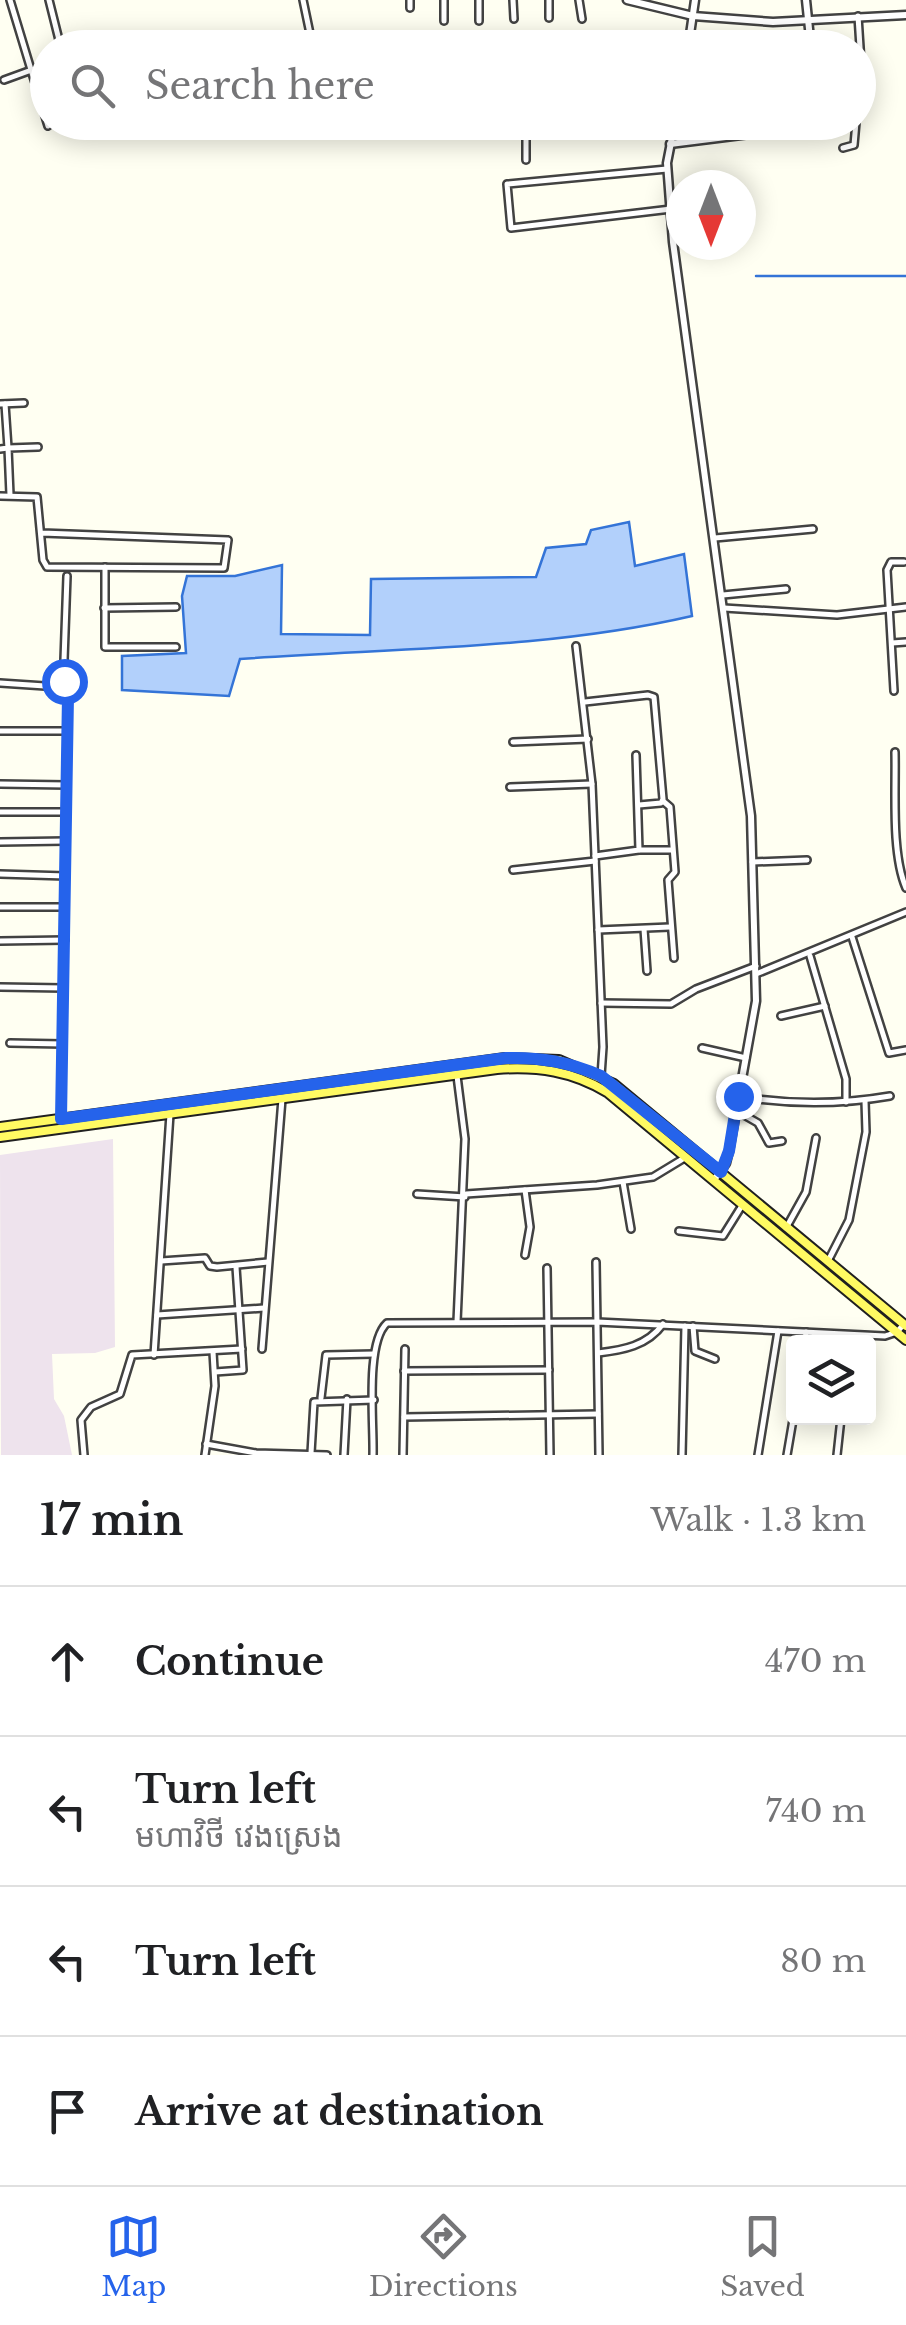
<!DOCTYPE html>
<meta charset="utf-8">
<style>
body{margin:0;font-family:"Libre Baskerville","Noto Sans Khmer",serif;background:#f6f6f6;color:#202124}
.controls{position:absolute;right:30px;bottom:30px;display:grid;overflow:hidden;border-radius:10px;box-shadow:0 5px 25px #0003}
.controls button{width:90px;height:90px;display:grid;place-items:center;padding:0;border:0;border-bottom:2px solid #e0e0e0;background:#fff;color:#202124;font:50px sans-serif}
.compass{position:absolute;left:666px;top:170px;width:90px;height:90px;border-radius:50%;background:#fff;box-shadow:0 5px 25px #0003;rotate:180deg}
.stop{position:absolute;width:30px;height:30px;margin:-22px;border:8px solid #2563eb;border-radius:50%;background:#fff}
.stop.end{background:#2563eb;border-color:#fff;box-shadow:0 2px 10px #0008}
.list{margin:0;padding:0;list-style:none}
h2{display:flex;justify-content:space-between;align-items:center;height:130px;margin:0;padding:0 40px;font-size:42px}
h2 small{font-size:32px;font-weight:400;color:#757577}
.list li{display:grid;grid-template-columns:65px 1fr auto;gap:30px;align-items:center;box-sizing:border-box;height:150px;padding:0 40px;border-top:2px solid #e0e0e0}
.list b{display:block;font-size:38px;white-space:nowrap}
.list p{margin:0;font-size:32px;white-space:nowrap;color:#757577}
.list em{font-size:32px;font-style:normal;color:#757577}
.icon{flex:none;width:55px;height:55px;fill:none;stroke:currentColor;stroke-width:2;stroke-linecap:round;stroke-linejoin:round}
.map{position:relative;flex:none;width:906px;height:1455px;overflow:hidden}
.search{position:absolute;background:#fff;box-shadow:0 5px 25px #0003;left:30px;right:30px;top:30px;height:110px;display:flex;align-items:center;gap:25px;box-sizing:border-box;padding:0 35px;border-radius:55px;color:#757577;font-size:38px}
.sheet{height:730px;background:#fff}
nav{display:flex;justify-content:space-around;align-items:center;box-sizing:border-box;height:140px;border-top:2px solid #e0e0e0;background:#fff;font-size:28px;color:#757577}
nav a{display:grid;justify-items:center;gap:5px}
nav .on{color:#2563eb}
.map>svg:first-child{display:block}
.industrial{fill:#eee3ed}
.water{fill:#b2d0fb;stroke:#3474d7;stroke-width:2.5}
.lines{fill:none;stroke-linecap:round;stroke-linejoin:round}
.stream{stroke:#3474d7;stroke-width:2.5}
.minor-casing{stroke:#424242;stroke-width:10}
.tertiary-casing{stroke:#424242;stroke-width:11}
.primary-casing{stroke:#202020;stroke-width:12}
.minor{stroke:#fff;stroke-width:5}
.tertiary{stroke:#fff;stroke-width:6}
.primary{stroke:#fffa62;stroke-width:8}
.route{stroke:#2563eb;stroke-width:12}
</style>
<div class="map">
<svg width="906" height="1455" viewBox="0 0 906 1455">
<rect width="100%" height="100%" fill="#fffff2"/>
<polygon class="industrial" points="113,1139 115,1347 95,1353 52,1354 54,1399 64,1416 72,1455 1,1455 0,1155"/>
<path class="water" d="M629,522l6,44 49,-12 8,62c-147,34 -302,32 -452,43l-11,37 -107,-6v-34l64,-3 -4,-57 5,-20h48l47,-11 -1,69 89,1 1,-56 165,-2 10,-29 40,-4 5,-14z"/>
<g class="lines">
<polyline class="stream" points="756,276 906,276"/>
<defs>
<g id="minor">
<polyline points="10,0 48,126"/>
<polyline points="49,0 61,48"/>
<polyline points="303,0 313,48"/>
<polyline points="444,0 444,21"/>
<polyline points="479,0 479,21"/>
<polyline points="513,0 514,19"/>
<polyline points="579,0 582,19"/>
<polyline points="410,8 410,0"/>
<polyline points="858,16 861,63 858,100"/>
<polyline points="549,18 549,0"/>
<polyline points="655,48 688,47"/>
<polyline points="4,80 48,64"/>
<polyline points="843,148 854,145 856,122"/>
<polyline points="526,160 526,122"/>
<polyline points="667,169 507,184 511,228 671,209"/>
<polyline points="0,404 24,403"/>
<polyline points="0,449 8,448 5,404"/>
<polyline points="10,495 8,448 38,447"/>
<polyline points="0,496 37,497 43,560 47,567 224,568 228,540 42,533"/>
<polyline points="715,538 813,529"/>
<polyline points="105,567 105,647 176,647"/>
<polyline points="723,595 786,589"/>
<polyline points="104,608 176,607"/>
<polyline points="724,608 837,615 906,607"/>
<polyline points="892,643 906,642"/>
<polyline points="576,646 592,784 603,1047 601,1076"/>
<polyline points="0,683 60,687 68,695 61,1119"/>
<polyline points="63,688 67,576"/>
<polyline points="894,691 887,570 891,562 904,562"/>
<polyline points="585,702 648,695 654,697 663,799 661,803 639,805"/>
<polyline points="0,731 67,731"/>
<polyline points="513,742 588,739"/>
<path d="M895,752c1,38 -4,101 11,136"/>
<polyline points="0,784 67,785"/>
<polyline points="510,787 592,784"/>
<polyline points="663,801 670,807 675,872 668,880 674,958"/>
<polyline points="0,812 66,812"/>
<polyline points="0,842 66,841"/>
<polyline points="640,850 672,850"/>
<polyline points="595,856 639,850 636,755"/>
<polyline points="752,862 807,860"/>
<polyline points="513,870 595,861"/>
<polyline points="0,874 66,876"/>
<polyline points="0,907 65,907"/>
<polyline points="644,929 647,971"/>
<polyline points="598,930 670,927"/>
<polyline points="852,937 889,1053 906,1050"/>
<polyline points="0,941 65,940"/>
<polyline points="810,956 846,1079 846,1102"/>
<polyline points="756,974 906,912"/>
<polyline points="0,987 64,988"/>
<polyline points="601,1003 671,1004 696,989 756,966"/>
<polyline points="781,1016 825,1006"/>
<polyline points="10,1043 63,1044"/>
<polyline points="702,1048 746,1058"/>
<path d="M738,1096c52,9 100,9 152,0"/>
<polyline points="737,1111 758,1123 769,1143 782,1141"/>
<polyline points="623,1182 631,1229"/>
<polyline points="525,1190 530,1227 525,1255"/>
<polyline points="417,1194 465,1197"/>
<polyline points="466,1194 597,1185 653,1177 686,1157"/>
<polyline points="786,1228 806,1192 816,1138"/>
<polyline points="679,1231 723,1236 743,1204"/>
<polyline points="161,1261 205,1258 210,1266 217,1267 268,1262"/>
<polyline points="828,1261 849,1220 866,1132 865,1101"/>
<polyline points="596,1262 599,1455"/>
<polyline points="547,1268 550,1455"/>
<polyline points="157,1315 264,1308"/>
<polyline points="457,1322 465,1139 457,1076"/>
<polyline points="693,1326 695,1351 715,1359"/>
<polyline points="805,1342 806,1332"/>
<polyline points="262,1349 282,1099"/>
<path d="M598,1353c25,-3 49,-7 65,-29"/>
<polyline points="154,1355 170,1114"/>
<polyline points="404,1371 549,1370"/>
<polyline points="215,1372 243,1370 236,1267"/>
<polyline points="321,1398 326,1355 374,1354"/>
<polyline points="404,1417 598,1414"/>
<polyline points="206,1444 256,1453 327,1455"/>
<polyline points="311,1453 314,1402 374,1400"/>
<polyline points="84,1455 81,1420 91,1407 120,1394 132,1355 242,1349"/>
<polyline points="205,1455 215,1386 213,1352"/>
<polyline points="344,1455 347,1399"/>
<path d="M373,1455c1,-31 -8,-112 14,-132l210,-1 288,14 12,-4 7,-8"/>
<polyline points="403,1455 405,1349"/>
<polyline points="682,1455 685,1326"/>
<polyline points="758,1455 778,1331"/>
<polyline points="787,1455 794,1414"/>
<polyline points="837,1455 841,1418"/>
</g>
<g id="tertiary">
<polyline points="627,0 693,16 773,22 906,15"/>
<polyline points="806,0 811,48"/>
<polyline points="688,48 695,0"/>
<polyline points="675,122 667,163 673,242 751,816 756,1001 729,1151 726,1163 714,1180"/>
<polyline points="670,144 814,126 819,122"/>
</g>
<g id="primary">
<polyline points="0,1127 505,1058 559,1060 614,1084 906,1326"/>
<path d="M0,1137l497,-68c41,-3 75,2 110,23l299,248"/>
</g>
</defs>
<use href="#minor" class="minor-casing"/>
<use href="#tertiary" class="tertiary-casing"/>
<use href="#primary" class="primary-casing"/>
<use href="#minor" class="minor"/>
<use href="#tertiary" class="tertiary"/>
<use href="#primary" class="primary"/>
</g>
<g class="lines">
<path class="route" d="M64,681l-1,8 5,7 -7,423 445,-61c35,-1 63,4 95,18l120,96 8,-21 9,-55"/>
</g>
</svg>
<div class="controls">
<button><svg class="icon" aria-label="layers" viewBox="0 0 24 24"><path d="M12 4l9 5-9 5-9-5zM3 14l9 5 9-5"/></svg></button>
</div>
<svg class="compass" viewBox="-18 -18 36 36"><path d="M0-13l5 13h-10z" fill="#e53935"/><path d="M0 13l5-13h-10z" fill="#757577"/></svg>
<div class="stop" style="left:64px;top:681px"></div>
<div class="stop end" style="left:738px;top:1096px"></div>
<div class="search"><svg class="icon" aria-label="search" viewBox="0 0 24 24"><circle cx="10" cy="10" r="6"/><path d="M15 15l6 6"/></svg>Search here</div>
</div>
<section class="sheet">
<h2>17 min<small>Walk · 1.3 km</small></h2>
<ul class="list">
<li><svg class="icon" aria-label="ahead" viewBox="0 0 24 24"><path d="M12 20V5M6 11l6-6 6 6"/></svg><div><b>Continue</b></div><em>470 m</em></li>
<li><svg class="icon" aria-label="left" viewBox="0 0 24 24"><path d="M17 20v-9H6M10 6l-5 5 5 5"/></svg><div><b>Turn left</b><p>មហាវិថី វេងស្រេង</p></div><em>740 m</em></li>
<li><svg class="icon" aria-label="left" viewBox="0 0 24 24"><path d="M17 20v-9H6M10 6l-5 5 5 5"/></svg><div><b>Turn left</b></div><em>80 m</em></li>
<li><svg class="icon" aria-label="arrive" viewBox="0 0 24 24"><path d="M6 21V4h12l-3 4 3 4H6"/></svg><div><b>Arrive at destination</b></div></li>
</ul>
</section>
<nav>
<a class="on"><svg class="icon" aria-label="map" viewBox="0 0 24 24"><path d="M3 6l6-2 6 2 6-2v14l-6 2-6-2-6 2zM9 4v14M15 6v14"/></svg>Map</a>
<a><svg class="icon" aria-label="directions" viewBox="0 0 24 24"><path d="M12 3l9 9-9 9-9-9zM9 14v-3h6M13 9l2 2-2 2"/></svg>Directions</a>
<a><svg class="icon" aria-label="saved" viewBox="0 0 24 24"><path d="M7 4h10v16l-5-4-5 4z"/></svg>Saved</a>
</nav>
